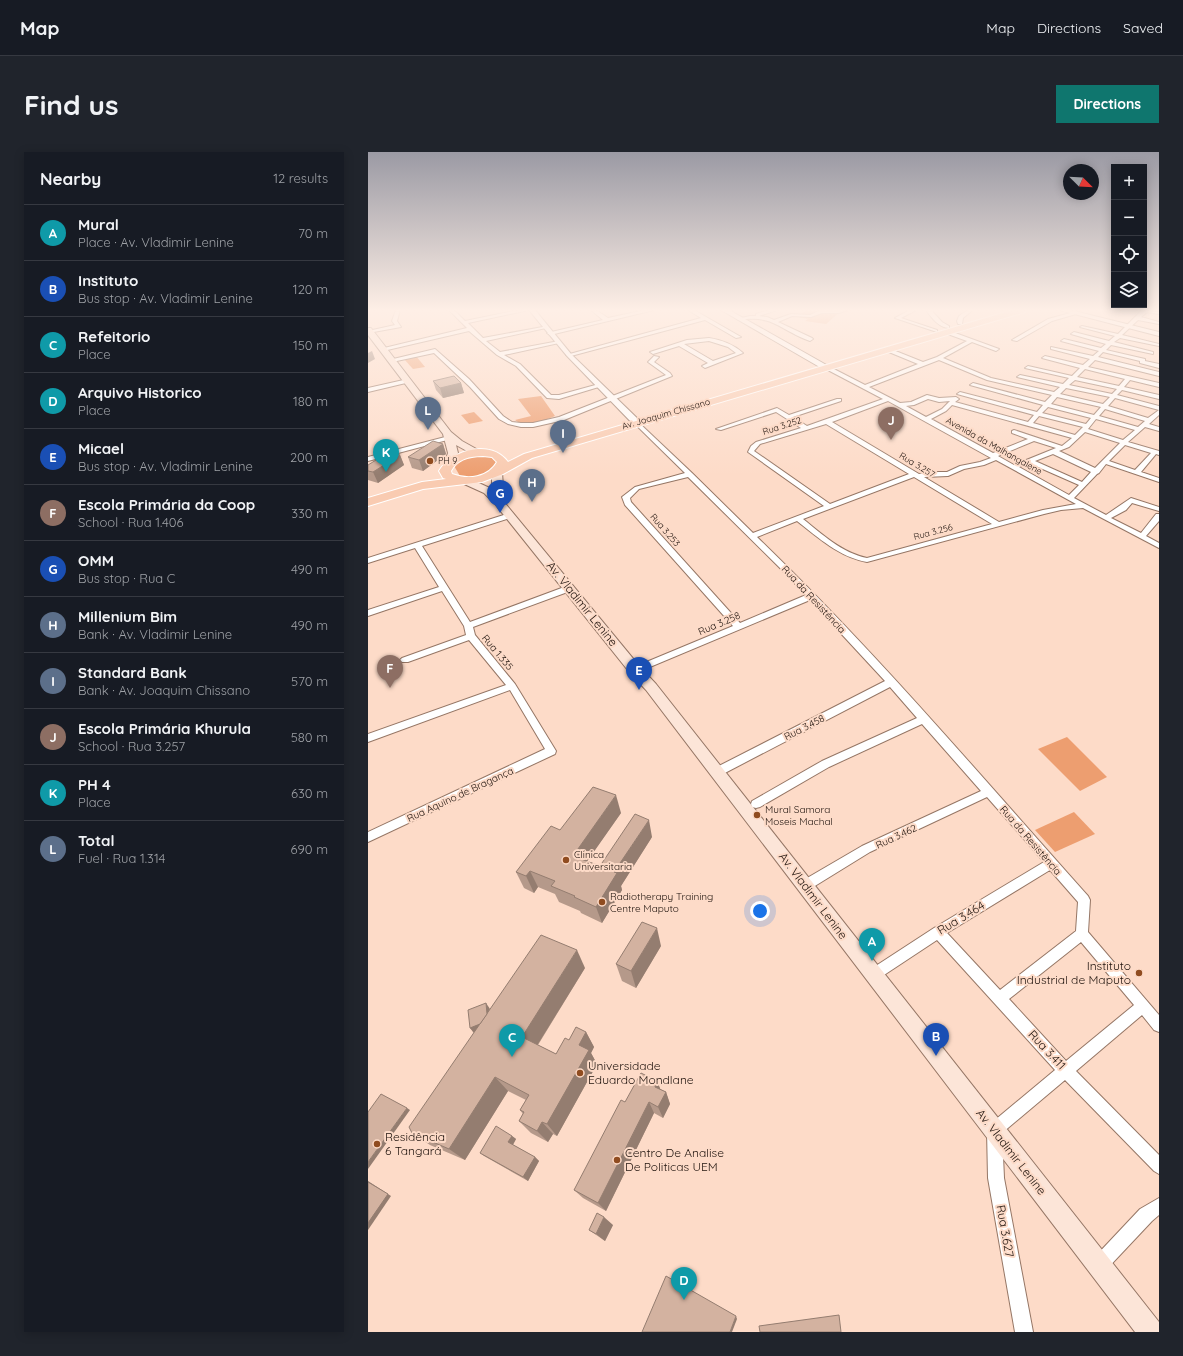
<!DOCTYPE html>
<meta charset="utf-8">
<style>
body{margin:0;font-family:Quicksand,sans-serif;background:#20242c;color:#f1f3f6}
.controls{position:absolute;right:12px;top:12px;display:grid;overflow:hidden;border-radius:0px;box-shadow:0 2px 10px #0003}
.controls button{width:36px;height:36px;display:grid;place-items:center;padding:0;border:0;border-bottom:1px solid #363941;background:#171b24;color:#f1f3f6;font:20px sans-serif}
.compass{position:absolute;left:695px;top:12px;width:36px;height:36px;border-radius:50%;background:#171b24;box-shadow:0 2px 10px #0003;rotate:114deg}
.you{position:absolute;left:392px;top:759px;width:14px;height:14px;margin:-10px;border:3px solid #fff;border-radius:50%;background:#1a73e8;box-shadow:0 0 0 6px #1a73e833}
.badge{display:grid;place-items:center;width:26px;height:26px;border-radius:50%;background:#0f766e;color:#fff;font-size:13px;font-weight:700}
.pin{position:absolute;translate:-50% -33px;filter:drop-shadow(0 1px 2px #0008)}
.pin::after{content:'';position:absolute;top:21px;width:14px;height:12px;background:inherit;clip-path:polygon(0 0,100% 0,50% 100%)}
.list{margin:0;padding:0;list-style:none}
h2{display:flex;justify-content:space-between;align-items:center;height:52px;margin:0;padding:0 16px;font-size:17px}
h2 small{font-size:13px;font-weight:400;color:#9ea1a6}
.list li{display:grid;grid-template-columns:26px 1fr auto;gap:12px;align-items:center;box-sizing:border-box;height:56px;padding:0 16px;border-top:1px solid #363941}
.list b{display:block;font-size:15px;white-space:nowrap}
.list p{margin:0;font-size:13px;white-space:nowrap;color:#9ea1a6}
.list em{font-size:13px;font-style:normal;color:#9ea1a6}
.icon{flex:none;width:22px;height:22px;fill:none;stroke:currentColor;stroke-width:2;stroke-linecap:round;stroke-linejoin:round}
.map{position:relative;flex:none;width:791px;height:1180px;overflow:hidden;border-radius:0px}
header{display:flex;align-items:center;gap:24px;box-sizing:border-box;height:56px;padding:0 20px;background:#171b24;border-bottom:1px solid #363941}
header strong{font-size:19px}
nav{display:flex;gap:22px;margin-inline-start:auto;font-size:14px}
.intro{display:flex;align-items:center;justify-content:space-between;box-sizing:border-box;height:96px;padding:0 24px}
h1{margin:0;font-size:28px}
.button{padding:10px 18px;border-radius:0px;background:#0f766e;color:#fff;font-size:14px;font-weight:700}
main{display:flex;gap:24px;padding:0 24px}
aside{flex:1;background:#171b24;border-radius:0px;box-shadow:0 2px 10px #0003}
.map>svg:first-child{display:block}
.green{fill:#ed9e70}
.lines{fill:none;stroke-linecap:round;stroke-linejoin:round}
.minor-casing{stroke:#957665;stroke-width:2}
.tertiary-casing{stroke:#957665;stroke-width:2}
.secondary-casing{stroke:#957665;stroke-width:2}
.primary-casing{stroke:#fff;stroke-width:2}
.minor{fill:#fff;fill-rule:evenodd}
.tertiary{fill:#fff;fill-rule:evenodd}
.secondary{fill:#fce5d8;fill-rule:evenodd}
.primary{fill:#f9cbb1;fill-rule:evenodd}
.wall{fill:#b5998a}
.shaded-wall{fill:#947d70}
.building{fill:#d3b2a0;stroke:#947d70}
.poi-dot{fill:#904c20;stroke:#fddbc8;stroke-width:1.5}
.labels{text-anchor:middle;stroke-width:4;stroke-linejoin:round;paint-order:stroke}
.far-street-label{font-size:9px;fill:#1f130d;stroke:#fddbc8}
.far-poi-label{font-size:9px;fill:#1f130d;stroke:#fddbc8;text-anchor:start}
.street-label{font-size:10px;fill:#1f130d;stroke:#fddbc8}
.poi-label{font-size:10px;fill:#1f130d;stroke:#fddbc8;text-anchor:start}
.near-street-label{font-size:12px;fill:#1f130d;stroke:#fddbc8}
.near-poi-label{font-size:12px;fill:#1f130d;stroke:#fddbc8;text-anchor:start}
</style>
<header>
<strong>Map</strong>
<nav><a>Map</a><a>Directions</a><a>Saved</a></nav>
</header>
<div class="intro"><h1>Find us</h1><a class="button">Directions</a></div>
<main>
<aside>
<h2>Nearby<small>12 results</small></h2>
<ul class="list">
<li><span class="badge" style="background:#0f9aa8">A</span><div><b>Mural</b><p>Place · Av. Vladimir Lenine</p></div><em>70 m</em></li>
<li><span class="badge" style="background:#1a4fb4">B</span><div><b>Instituto</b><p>Bus stop · Av. Vladimir Lenine</p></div><em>120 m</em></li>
<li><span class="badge" style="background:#0f9aa8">C</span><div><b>Refeitorio</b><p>Place</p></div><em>150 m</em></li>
<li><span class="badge" style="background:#0f9aa8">D</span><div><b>Arquivo Historico</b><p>Place</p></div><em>180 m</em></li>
<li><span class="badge" style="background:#1a4fb4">E</span><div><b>Micael</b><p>Bus stop · Av. Vladimir Lenine</p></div><em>200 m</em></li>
<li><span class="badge" style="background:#8d6e63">F</span><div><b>Escola Primária da Coop</b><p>School · Rua 1.406</p></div><em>330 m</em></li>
<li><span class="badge" style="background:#1a4fb4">G</span><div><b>OMM</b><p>Bus stop · Rua C</p></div><em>490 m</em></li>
<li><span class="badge" style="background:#5c6f8a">H</span><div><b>Millenium Bim</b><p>Bank · Av. Vladimir Lenine</p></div><em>490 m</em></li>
<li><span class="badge" style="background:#5c6f8a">I</span><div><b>Standard Bank</b><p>Bank · Av. Joaquim Chissano</p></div><em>570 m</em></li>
<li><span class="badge" style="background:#8d6e63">J</span><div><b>Escola Primária Khurula</b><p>School · Rua 3.257</p></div><em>580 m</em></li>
<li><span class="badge" style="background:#0f9aa8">K</span><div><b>PH 4</b><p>Place</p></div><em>630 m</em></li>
<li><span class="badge" style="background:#5c6f8a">L</span><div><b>Total</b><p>Fuel · Rua 1.314</p></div><em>690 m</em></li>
</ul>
</aside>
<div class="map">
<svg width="791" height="1180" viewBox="0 0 791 1180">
<rect width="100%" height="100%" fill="#fddbc8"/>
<g class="green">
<polygon points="438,158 473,159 458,172 437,169 440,167 430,165"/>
<polygon points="48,204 57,215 45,217 36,207"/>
<path d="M173,244l14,20c-11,4 -29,13 -40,4l16,-4 -13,-17z"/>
<polygon points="106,260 115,269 101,272 93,263"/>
<polygon points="95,303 124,304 131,314 109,328 92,324 85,312"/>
<polygon points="699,585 739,625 712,639 670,597"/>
<polygon points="706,660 727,682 687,700 667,678"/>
</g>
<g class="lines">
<defs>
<g id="minor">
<polygon points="28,158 32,158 29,169 33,175 0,181 0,179 27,173 24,169"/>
<polygon points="81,158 86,158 97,169 151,158 161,158 100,171 115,186 180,174 178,176 118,189 132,200 191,189 191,191 136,203 152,212 183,243 191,243 231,232 234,234 191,247 179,246 148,214 129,203 101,179 15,199 12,197 99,176"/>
<polygon points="223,158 228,158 240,166 277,158 286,158 182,183 179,181 235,168"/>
<polygon points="320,158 326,158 373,185 368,186 337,168 203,204 198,203 333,166"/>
<path d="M401,158h8l-18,6 8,1 7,3 17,-6 19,1 11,-5h27l-9,3h-17l-11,4 -19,-1 -14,6 34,16 1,1 -3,2c-29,-10 -37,-27 -71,-21l-2,-1 13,-3h6v-2z"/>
<polygon points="542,158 548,158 533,166 569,178 569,180 527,166"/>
<path d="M558,158h5l11,12 7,4v2c-10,0 -18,-11 -23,-18z"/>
<polygon points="600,158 605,158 595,166 594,172 590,172 589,169 591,164"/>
<path d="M774,158l17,2v2l-12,-2 -6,5 18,5v2l-21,-4 -16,15 37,9v2l-39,-8 -6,4 39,10v2l-42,-9 -5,5 39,9v2l14,3v4l-19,-5v-2l-37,-9 -5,5 61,15v4l-64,-16 -7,7 71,16v4l-29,-7 -6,7 35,8v4l-37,-9 -5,5 42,11v4l-44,-12 -7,8 40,12 11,-8v5l-10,9 10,3v4l-14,-4 -17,15 31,9v4l-3,-1 -15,18 18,6v4l-53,-18 -7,9 -2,1 -23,24 32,17 25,-17 28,9v4l-27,-8 -6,7 -15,8 30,15 15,-19h3v7l-13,15 13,7v5l-76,-40 -22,2 -17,4 -177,48c-28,-5 -48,-24 -70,-41l-40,16c117,113 223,238 331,359l2,4 -2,32 71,83v17l-5,-2 -12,-15 -66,56 83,84v19l-5,-3 -89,-91 -63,53 2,45 29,154h-18l-27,-154 -1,-48 2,-5 66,-55 -118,-130 -59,39 -5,2 -5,-2 -1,-4 1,-4 66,-43 110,-66 -57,-65 -117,55 -60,37 -4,1 -4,-1 -2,-4 2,-4 60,-35 119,-55 -59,-67 -93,43 -69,40 -4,1 -4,-1 -1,-3 1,-3 70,-40 95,-43 -27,-31 -169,88h-8l-1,-3 1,-3 172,-88 -75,-81 -172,72h-6l-2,-2 2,-2 101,-42 -108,-121 -3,-8 13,-10 50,-14 -50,-49 -1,-1 3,-2 55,52 61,60 71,-27 -76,-54 3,-6 5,-4 45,-14 -25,-16 -55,18 -5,-1 61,-21 12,7 48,-16h4v2l-48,16 14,9 76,-27 -59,-31v-2h4l37,19 53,-21 -34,-14v-2h4l35,14 14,-5 30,-16 -22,-8 -1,-1 3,-2 52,19 -3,2 -24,-9 -29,16 48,20 63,14 6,-5 -43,-10 3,-2 43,9 6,-6 -44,-10 3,-2 44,10 8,-8 -38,-10 3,-2 38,9 7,-6 -39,-10v-2l42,9 6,-5 -38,-10 3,-2 37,9 5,-4 -35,-10 3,-2 35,9 6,-5 -35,-9 2,-1 36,8zM571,208l48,20 65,15 -7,7 -72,-19 -3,2 73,20 -6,7 -77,-20 -3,2 77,21 -6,7 -73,-20 4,-3 -3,-2 -17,1 -12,-3 -16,7 -11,1 -31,-16zM717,217l40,10 -6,7 -42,-9zM707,228l42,9 -5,5 -43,-9zM698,236l44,9 -7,7 -43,-10zM689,245l44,10 -7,8 -43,-11zM560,247l11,3 11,-1 -8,8 -16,8 -20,-11 8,-1zM520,249l103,57 -11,4 -20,4 -13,6h-19l-9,2 -87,-52zM584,253l120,33 -10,8 -48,-16 -2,1v2l16,6 -35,14 -62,-34 15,-8zM680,255l43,11 -5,6 -44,-11zM737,257l40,12 -7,6 -39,-11zM671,264l44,11 -8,8 -42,-12zM728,267l39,11 -12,10 -35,-11zM458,272l83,50 -79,30 -76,-53 6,-7zM717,280l35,11 -25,25 -36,-17 10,-4zM666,289l22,7 -42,17 -16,-9zM757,293l26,8 -16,17 -26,-9zM685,302l38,18 -9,10 -47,-21zM628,308l80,44 -33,6 -44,12 -75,-45 24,-1 16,-7 20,-4zM661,311l50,22 -10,10 -50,-28zM320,325l91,90 27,28 -66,28 -109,-121 -1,-4 9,-9zM546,325l78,47 -125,34c-25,-5 -45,-24 -64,-39zM682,718l28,32 -2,29 -76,59 -53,-57zM713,790l53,63 -68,56 -57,-62z"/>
<polygon points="706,160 708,162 684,169 649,189 644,188 680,167"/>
<path d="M341,186c13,2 24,6 34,15l-38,15 -3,-2 6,-3 -29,-17 -26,8 -3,-2 37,-12zM341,189l19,6 8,6 -23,8 -29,-17z"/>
<polygon points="67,197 101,227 135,264 144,270 153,271 165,271 191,265 298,223 280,210 286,204 291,205 286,210 302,221 304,224 196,268 165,275 153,275 140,272 131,267 102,235 66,201 24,210 21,208"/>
<polygon points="40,227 42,228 42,230 0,240 0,236"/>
<polygon points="81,284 84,286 83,287 0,309 0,305"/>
<polygon points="142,361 146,363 145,365 54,394 102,470 199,434 202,434 206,436 205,438 105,475 107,483 147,532 188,599 187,602 0,690 0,680 177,597 142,538 0,590 0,582 138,533 101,488 40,510 34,510 32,508 34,506 98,483 96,474 74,439 0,464 0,458 71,435 47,396 0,411 0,406"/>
<polygon points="791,1046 791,1063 784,1069 736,1120 730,1122 724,1120 722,1114 724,1108 772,1057"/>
</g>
<g id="tertiary">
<polygon points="161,158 167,158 203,202 272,269 272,273 266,273 199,204"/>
<polygon points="353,158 361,158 462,215 458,217 455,217"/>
<polygon points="691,158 702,158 791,180 791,184"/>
</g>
<g id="secondary">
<polygon points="0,176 3,176 83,280 94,289 112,299 114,301 112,303 106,303 88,293 90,301 87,310 82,313 79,312 77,310 80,301 75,282 0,183"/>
<polygon points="129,317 134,320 136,350 272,515 288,532 791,1170 791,1180 767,1180 278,538 262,521 127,352 116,341 94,331 93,329 94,327 102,327 124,337 124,320"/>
</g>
<path id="primary" d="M645,158h13l-1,2 -493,146 -29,16 -21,8 -59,7 -55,17v-8l54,-16 24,-3 -3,-1 -4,-7c13,-22 53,-32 69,-9l16,-8zM115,304l9,1 5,5c-9,16 -29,18 -45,12l-1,-3c6,-12 19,-15 32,-15z"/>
</defs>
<use href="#minor" class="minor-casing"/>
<use href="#tertiary" class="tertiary-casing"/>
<use href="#secondary" class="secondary-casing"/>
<use href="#primary" class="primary-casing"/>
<use href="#minor" class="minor"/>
<use href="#tertiary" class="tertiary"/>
<use href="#secondary" class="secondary"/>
<use href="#primary" class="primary"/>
</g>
<g class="wall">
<polygon points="65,229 93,231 96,241 75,246 68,238"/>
<polygon points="75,292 78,302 55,319 44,316 40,305"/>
<polygon points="32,303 36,313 10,331 0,328 0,313"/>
<polygon points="253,661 219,709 232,714 284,685 253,734 254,738 234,771 213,761 212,759 191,750 187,742 170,735 166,741 156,736 148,720 192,678"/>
<polygon points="293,794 268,836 254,829 248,812"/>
<polygon points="217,816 170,893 188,902 201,888 218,880 226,895 223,901 229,912 189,984 185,982 180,990 163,981 151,969 155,962 152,958 158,948 140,939 97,1008 62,993 44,981 106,881 102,876 122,857"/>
<polygon points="289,929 292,937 298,940 302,952 295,966 286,961 238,1059 215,1046 206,1038"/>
<polygon points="144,984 148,987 145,993 167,1005 171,1009 160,1029 116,1004 112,1001"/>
<polygon points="245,1073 237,1089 221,1078"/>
</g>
<g class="shaded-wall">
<polygon points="4,199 7,207 0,211 0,201"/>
<polygon points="93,231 96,241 75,246 72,236"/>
<polygon points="75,292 78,302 55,319 51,308"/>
<polygon points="32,303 36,313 10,331 5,320"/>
<polygon points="248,643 253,661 211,721 205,704"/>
<polygon points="281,668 284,685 253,734 254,738 234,771 228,755 246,720"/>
<polygon points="162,719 170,735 166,741 158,724"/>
<polygon points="289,776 293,794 268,836 263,819"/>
<polygon points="209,798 217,816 165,900 154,885"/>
<polygon points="118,851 122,857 106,881 102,876"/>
<polygon points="218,880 226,895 223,901 229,912 189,984 179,972 211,893"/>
<polygon points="127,925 140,939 97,1008 81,997"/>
<polygon points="289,929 294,941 287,935"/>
<polygon points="298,940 302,952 295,966 290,955"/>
<polygon points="281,950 286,961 238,1059 230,1051"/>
<polygon points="39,956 42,958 0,1017 0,1010"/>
<polygon points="174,970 185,982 180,990 169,979"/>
<polygon points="144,984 148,987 144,994 140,990"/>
<polygon points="167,1005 171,1009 160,1029 155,1025"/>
<polygon points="0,1029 23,1044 0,1078"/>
<polygon points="236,1065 245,1073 237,1089 228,1082"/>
<polygon points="368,1164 369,1167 364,1180 362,1180"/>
</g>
<g class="building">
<polygon points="86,224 93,231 72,236 65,229"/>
<polygon points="65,289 75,292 51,308 40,305"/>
<polygon points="21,300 32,303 5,320 0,319 0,313"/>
<polygon points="225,635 248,643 205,704 232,714 267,662 281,668 246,720 249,721 228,755 206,745 207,744 183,734 187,729 162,719 158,724 148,720 183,674 192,678"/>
<polygon points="274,770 289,776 263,819 248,812"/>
<polygon points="173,783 209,798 154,885 188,902 197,886 201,888 208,875 218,880 211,893 221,898 179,972 174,970 169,979 151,969 156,960 152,958 161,943 127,925 81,997 44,981 41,975"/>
<polygon points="118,851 119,862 112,872 102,876 100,858"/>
<polygon points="273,921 289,929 287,935 298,940 290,955 281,950 230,1051 206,1038 253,948 257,950"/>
<polygon points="13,942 39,956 0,1010 0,960"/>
<polygon points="128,974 144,984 140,990 167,1005 155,1025 112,1001"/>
<polygon points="0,1030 20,1042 0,1071"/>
<polygon points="229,1061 236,1065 228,1082 221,1078"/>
<polygon points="298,1124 368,1164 362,1180 274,1180"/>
<polygon points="471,1163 473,1180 392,1180 391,1174"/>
</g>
<linearGradient id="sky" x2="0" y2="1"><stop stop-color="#9b9aa4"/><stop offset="0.49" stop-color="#feefe6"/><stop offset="1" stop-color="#feefe6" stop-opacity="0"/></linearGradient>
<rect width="791" height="323" fill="url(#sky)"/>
<g class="poi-dot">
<circle cx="62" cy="309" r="4"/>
<circle cx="389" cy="663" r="4"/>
<circle cx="198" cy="708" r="4"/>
<circle cx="234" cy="750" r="4"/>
<circle cx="771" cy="821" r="4"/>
<circle cx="212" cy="921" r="4"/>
<circle cx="9" cy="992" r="4"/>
<circle cx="249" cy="1008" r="4"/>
</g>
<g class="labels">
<g class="far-street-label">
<text transform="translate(298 262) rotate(-16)" y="3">Av. Joaquim Chissano</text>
<text transform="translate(414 274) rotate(-18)" y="3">Rua 3.252</text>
<text transform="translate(626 294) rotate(29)" y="3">Avenida da Malhangalene</text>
<text transform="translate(549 313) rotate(31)" y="3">Rua 3.257</text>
<text transform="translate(297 378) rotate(49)" y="3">Rua 3.253</text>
<text transform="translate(565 380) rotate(-15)" y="3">Rua 3.256</text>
</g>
<g class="far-poi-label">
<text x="70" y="312">PH 9</text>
</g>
<g class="street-label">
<text transform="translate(446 447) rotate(47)" y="4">Rua da Resistência</text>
<text transform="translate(351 471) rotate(-23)" y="4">Rua 3.258</text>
<text transform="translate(130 500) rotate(50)" y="4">Rua 1.335</text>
<text transform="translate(436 575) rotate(-27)" y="4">Rua 3.458</text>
<text transform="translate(92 642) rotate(-25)" y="4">Rua Aquino de Bragança</text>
<text transform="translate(528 684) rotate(-25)" y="4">Rua 3.462</text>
<text transform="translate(663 688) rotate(49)" y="4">Rua da Resistência</text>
</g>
<g class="poi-label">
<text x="397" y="661">Mural Samora<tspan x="397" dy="12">Moseis Machal</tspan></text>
<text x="206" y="706">Clinica<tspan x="206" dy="12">Universitaria</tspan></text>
<text x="242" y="748">Radiotherapy Training<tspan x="242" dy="12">Centre Maputo</tspan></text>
</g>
<g class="near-street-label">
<text transform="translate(214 452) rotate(51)" y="4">Av. Vladimir Lenine</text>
<text transform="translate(445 744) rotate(53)" y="4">Av. Vladimir Lenine</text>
<text transform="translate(593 766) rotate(-31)" y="4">Rua 3.464</text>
<text transform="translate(679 898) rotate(47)" y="4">Rua 3.411</text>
<text transform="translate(643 1000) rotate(52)" y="4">Av. Vladimir Lenine</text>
<text transform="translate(637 1079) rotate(80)" y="4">Rua 3.627</text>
</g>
<g class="near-poi-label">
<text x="763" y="818" text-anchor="end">Instituto<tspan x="763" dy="14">Industrial de Maputo</tspan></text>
<text x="220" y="918">Universidade<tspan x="220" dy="14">Eduardo Mondlane</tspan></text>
<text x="17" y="989">Residência<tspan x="17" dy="14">6 Tangará</tspan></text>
<text x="257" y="1005">Centro De Analise<tspan x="257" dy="14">De Politicas UEM</tspan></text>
</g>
</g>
</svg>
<div class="controls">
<button>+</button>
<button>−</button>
<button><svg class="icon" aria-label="locate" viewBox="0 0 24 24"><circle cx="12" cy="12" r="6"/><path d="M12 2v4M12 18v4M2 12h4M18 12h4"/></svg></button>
<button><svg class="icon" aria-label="layers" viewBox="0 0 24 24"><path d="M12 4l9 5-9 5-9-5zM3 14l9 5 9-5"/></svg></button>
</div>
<svg class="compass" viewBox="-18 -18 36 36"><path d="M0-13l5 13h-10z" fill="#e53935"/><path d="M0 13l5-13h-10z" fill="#9ea1a6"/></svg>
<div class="you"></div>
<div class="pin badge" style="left:504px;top:809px;background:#0f9aa8">A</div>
<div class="pin badge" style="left:568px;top:904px;background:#1a4fb4">B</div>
<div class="pin badge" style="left:144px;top:905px;background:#0f9aa8">C</div>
<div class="pin badge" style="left:316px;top:1148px;background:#0f9aa8">D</div>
<div class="pin badge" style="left:271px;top:538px;background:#1a4fb4">E</div>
<div class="pin badge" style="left:22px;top:536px;background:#8d6e63">F</div>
<div class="pin badge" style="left:132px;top:361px;background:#1a4fb4">G</div>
<div class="pin badge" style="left:164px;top:350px;background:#5c6f8a">H</div>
<div class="pin badge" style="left:195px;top:301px;background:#5c6f8a">I</div>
<div class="pin badge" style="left:523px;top:288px;background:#8d6e63">J</div>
<div class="pin badge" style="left:18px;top:320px;background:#0f9aa8">K</div>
<div class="pin badge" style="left:60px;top:278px;background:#5c6f8a">L</div>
</div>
</main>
